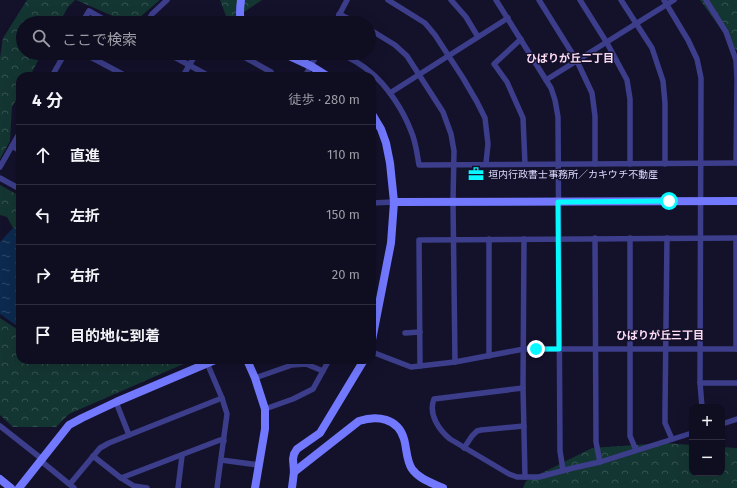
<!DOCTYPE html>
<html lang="ja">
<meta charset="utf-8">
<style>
body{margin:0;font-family:"Fira Sans","Noto Sans JP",sans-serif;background:#1d1b2d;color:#f1f3f6}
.controls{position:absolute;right:12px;bottom:12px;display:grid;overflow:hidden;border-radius:8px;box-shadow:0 4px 16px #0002}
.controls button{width:36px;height:36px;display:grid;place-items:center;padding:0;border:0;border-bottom:1px solid #2f2d3e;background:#0f0d20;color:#f1f3f6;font:20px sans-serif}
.stop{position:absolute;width:12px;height:12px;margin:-9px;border:3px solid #07f8ff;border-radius:50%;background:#fff}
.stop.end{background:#07f8ff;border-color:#fff;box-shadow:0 1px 4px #0008}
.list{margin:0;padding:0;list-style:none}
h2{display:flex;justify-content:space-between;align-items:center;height:52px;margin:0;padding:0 16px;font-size:17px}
h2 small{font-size:13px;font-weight:400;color:#9b9ca5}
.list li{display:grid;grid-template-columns:26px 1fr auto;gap:12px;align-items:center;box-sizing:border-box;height:60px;padding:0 16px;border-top:1px solid #2f2d3e}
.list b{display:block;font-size:15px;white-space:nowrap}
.list em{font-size:13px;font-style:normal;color:#9b9ca5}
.icon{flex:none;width:22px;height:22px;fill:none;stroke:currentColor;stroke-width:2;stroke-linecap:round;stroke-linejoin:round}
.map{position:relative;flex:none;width:737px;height:488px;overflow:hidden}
.search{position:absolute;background:#0f0d20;box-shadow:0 4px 16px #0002;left:16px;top:16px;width:360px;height:44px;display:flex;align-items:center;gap:10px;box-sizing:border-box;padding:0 14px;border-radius:22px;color:#9b9ca5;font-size:15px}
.panel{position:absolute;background:#0f0d20;box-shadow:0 4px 16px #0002;left:16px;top:72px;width:360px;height:292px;border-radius:12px}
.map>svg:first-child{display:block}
.forest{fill:url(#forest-crowns)}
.water{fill:url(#water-ripples)}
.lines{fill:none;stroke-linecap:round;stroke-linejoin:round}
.street{stroke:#3c3e8b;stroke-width:5.5}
.secondary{stroke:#7279ff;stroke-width:8}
.route{stroke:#07f8ff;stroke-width:5}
.labels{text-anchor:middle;stroke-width:3;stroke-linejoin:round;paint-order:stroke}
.poi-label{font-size:10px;fill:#dddbff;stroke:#14112b;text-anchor:start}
.neighbourhood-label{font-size:11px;font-weight:bold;fill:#ffddf5;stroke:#14112b}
</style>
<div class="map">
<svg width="737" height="488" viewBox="0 0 737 488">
<defs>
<pattern id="forest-crowns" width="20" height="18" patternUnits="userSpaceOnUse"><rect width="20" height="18" fill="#143632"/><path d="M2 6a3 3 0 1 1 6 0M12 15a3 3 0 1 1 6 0" fill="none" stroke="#365251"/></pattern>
<pattern id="water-ripples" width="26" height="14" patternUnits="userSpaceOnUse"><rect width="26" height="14" fill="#0c2a4f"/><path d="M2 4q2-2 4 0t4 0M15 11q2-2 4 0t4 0" fill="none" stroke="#2f4869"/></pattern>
</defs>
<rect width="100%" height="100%" fill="#14112b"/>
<g class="forest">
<polygon points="27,0 75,0 68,7 59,23 23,23 23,53 42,53 30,76 20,76 20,93 12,107 10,141 0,159 0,58 3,38"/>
<polygon points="76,0 160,0 133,23 129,23"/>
<polygon points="220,0 262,0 232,20 227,19"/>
<polygon points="700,0 737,0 737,51"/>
<polygon points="0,185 20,196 20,231 13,228 7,217 0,215"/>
<polygon points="0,318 20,331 20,360 187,360 188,362 69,414 56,427 13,427 0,415"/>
<polygon points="665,443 692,445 692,473 722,473 722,447 737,448 737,488 523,488 526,481 592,448"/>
</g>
<polygon class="water" points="13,228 20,231 20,328 0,314 0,242"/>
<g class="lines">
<g class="street">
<polyline points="388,0 425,23 435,35 463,78 477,102 485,118 488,144 486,163"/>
<polyline points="451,0 466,17 478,37"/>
<polyline points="496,0 551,88 555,100 558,117 560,451 563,470"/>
<polyline points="539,0 577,61 592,93 595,116 595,164"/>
<polyline points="580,0 607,43 627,80 630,99 630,164"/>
<polyline points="621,0 652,48 663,81 665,103 665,164"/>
<polyline points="664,0 688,40 697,59 701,78 700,383 702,407"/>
<polyline points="706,0 726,32 736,60 737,79 736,163"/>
<polyline points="339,14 357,23"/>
<polyline points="82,23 89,11 110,23"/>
<polyline points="147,23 152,14 167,0"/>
<polyline points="335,23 347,0"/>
<polyline points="369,29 395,45 407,56 443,112 451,134 454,151 453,202 455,362"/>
<polyline points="521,39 494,64 507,82 523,118 525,164"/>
<polyline points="83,53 126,76"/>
<polyline points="167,53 209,76"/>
<polyline points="187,53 194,57"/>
<polyline points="237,53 271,72 269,76"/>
<path d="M340,53c10,5 21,11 29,18 18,14 34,39 42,60 5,11 6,23 8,34l318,-2"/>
<polyline points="52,76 65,53"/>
<polyline points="183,76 194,57 201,53"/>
<polyline points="305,76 318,53"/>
<polyline points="546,80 674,0"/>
<polyline points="390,93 508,18"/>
<polyline points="12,146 20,151"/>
<polyline points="0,167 20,132"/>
<polyline points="0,178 20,189"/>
<polyline points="372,203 394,202"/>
<polyline points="595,238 596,442 600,462"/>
<polyline points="630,238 630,436 636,450"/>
<polyline points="667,238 665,410 665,423 672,439"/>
<polyline points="489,239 489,356"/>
<polyline points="524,239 523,388 525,477"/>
<polyline points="405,333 420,332"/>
<polyline points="736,349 736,238"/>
<polyline points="372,352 411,367 455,362 524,349 737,349"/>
<polyline points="207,363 222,398 227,414 217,488"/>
<polyline points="420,366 419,240 737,238"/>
<polyline points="255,378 292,365 306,364 323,371"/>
<polyline points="700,383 737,383"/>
<path d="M523,388l-89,11c-6,15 5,31 16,40l59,35 8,3h22l34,-9 27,-6 92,-29"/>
<polyline points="116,402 129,435"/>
<polyline points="265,409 293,399 313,389 329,360"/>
<polyline points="722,424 737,419"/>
<polyline points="0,426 42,459"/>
<polyline points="464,448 472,436 477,431 481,430 524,426"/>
<polyline points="93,456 121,478 220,440 224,441"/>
<polyline points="221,460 259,465"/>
<polyline points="41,461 74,488"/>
<polyline points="121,478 134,486 147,488"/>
<polyline points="70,484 100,448 109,443 222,398"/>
<polyline points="178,488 182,456"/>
</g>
<g class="secondary">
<path d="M241,23c-2,-8 -1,-15 0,-23"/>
<polyline points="283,53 311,66 327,76"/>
<polyline points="372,114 381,129 386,143 390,163 394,202 391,243 372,340"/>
<polyline points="394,202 737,201"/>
<polyline points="247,360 255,378 265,409 265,429 255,488"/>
<path d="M294,472l65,-51c18,-6 39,-3 45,18 3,10 2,21 8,30 7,10 20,14 31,19"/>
<polyline points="0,479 11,488"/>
<polyline points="19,488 69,425 82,418 116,402 215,360"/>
<polyline points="292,488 294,472 293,459 294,454 297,449 320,433 364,360"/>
</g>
</g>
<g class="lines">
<polyline class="route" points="536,349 559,349 558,202 669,201"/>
</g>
<defs>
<symbol id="office-bare" viewBox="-9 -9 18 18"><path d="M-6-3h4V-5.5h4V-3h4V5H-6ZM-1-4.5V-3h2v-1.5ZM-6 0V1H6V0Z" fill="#07f8ff" stroke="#14112b" stroke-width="2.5" paint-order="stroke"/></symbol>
</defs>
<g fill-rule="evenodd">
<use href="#office-bare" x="465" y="163" width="22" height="22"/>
</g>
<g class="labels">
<g class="poi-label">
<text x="488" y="178">垣内行政書士事務所／カキウチ不動産</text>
</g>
<g class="neighbourhood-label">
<text x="570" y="62">ひばりが丘二丁目</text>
<text x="660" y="339">ひばりが丘三丁目</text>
</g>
</g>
</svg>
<div class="controls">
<button>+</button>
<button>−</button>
</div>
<div class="stop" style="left:669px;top:201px"></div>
<div class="stop end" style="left:536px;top:349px"></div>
<div class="search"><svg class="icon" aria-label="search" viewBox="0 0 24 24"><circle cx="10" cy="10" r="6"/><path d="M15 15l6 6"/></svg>ここで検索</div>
<section class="panel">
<h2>4 分<small>徒歩 · 280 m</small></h2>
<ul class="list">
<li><svg class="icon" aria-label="ahead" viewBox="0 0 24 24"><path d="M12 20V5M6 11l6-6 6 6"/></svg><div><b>直進</b></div><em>110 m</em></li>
<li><svg class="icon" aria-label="left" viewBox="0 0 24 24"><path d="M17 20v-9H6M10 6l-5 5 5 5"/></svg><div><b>左折</b></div><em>150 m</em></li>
<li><svg class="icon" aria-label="right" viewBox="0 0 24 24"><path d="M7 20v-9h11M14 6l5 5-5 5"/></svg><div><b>右折</b></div><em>20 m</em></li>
<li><svg class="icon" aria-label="arrive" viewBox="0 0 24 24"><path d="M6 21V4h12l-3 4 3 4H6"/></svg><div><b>目的地に到着</b></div></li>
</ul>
</section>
</div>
